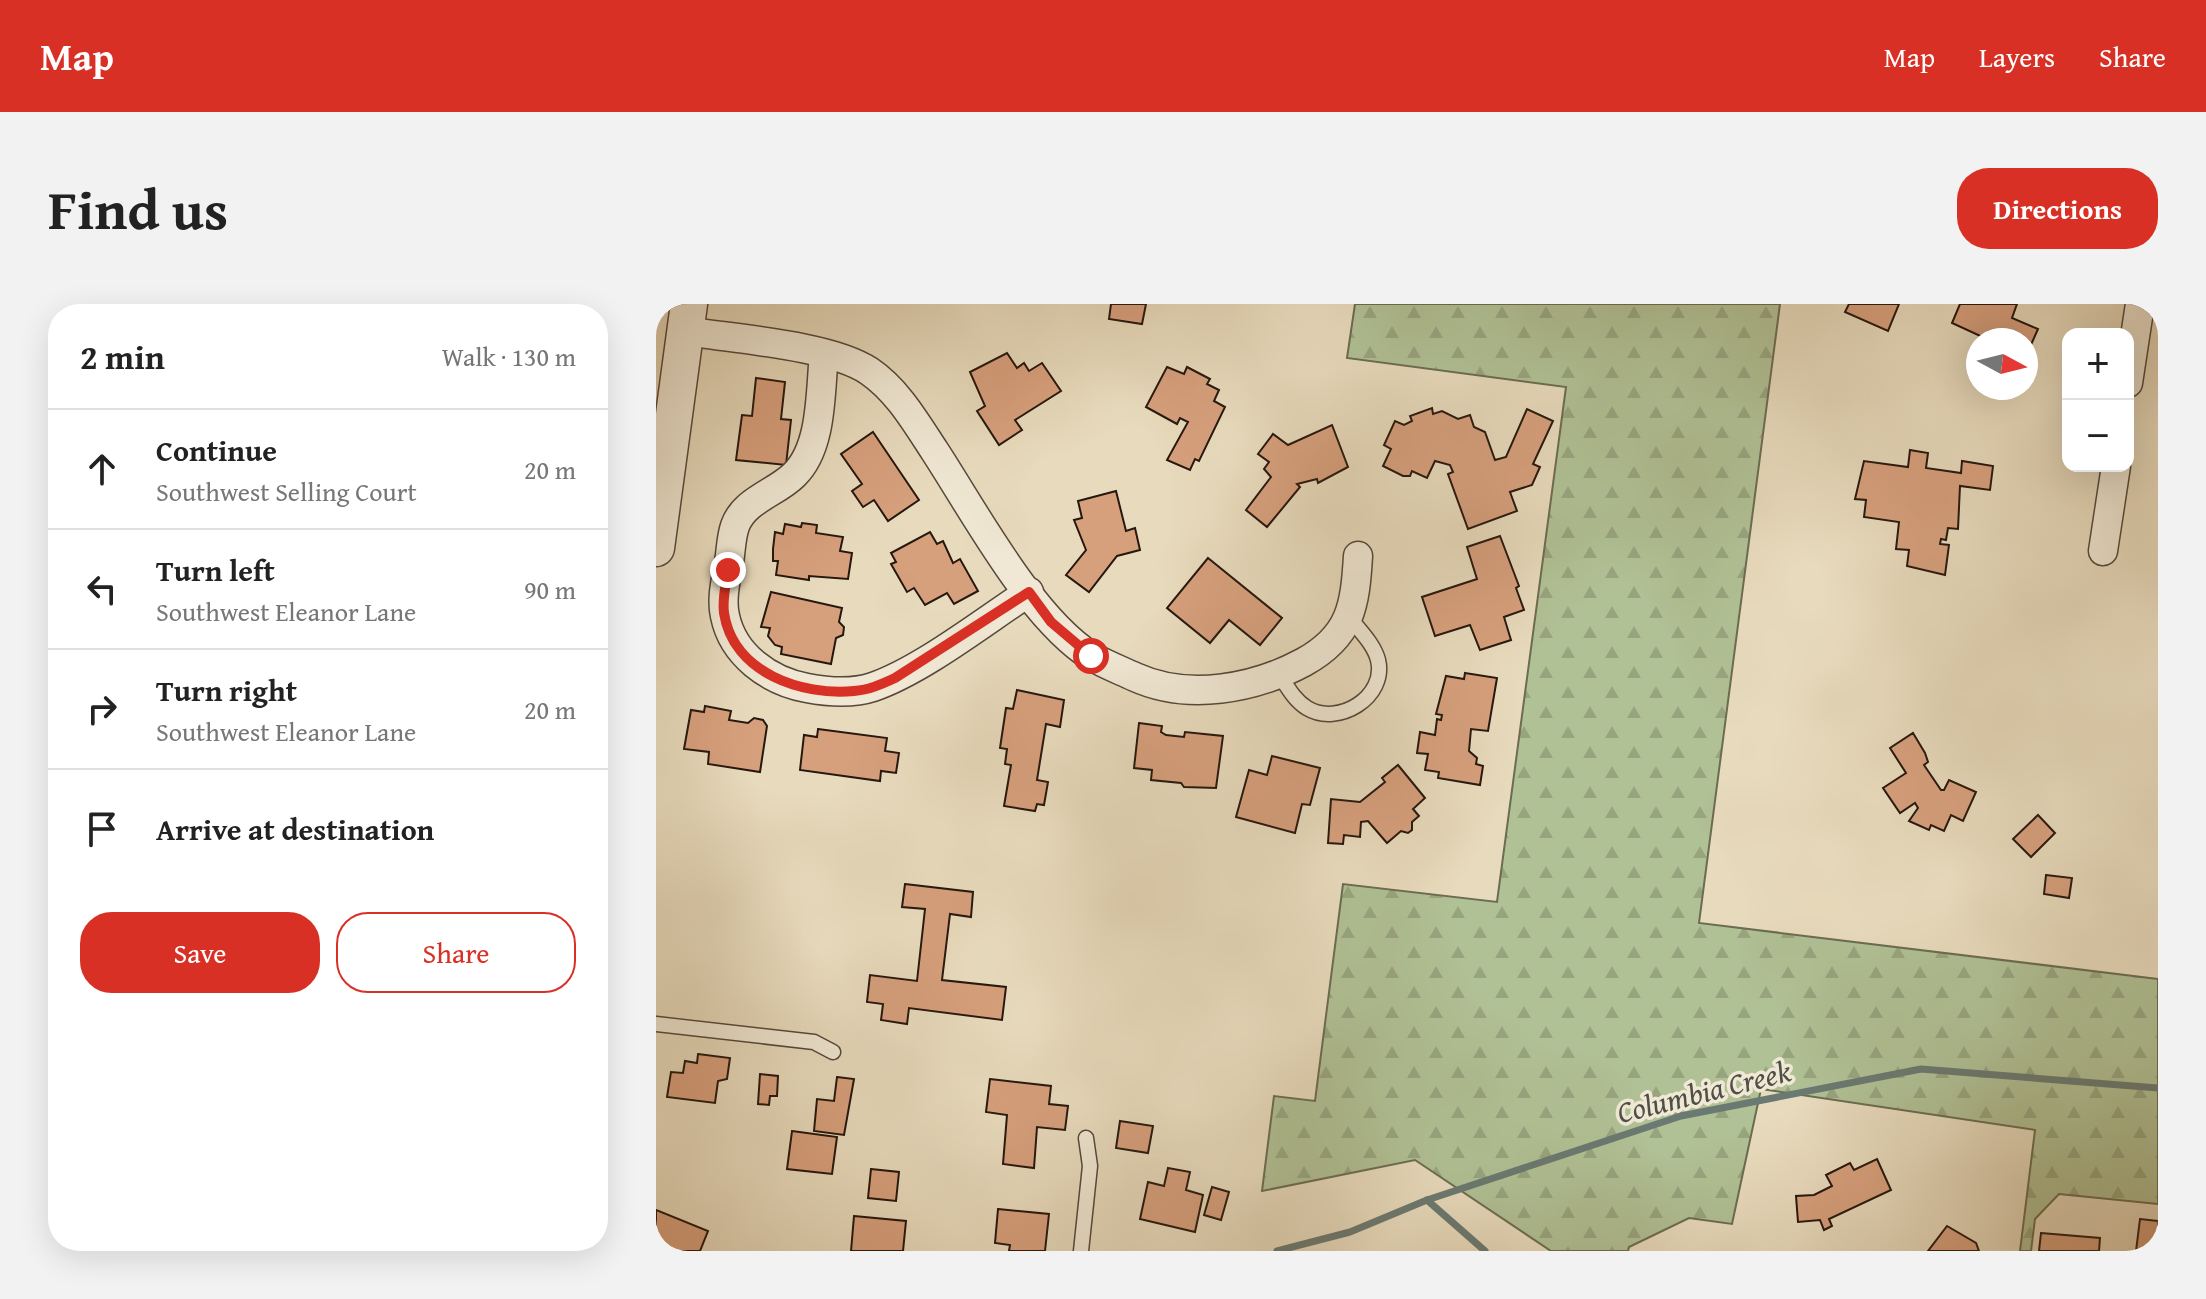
<!DOCTYPE html>
<meta charset="utf-8">
<style>
body{margin:0;font-family:"Gentium Book Plus",serif;background:#f2f2f2;color:#222}
.controls{position:absolute;right:24px;top:24px;display:grid;overflow:hidden;border-radius:16px;box-shadow:0 8px 32px #0002}
.controls button{width:72px;height:72px;display:grid;place-items:center;padding:0;border:0;border-bottom:2px solid #e0e0e0;background:#fff;color:#222;font:40px sans-serif}
.compass{position:absolute;left:1310px;top:24px;width:72px;height:72px;border-radius:50%;background:#fff;box-shadow:0 8px 32px #0002;rotate:97deg}
.stop{position:absolute;width:24px;height:24px;margin:-18px;border:6px solid #d93025;border-radius:50%;background:#fff}
.stop.end{background:#d93025;border-color:#fff;box-shadow:0 2px 8px #0008}
.list{margin:0;padding:0;list-style:none}
h2{display:flex;justify-content:space-between;align-items:center;height:104px;margin:0;padding:0 32px;font-size:34px}
h2 small{font-size:26px;font-weight:400;color:#767676}
.list li{display:grid;grid-template-columns:52px 1fr auto;gap:24px;align-items:center;box-sizing:border-box;height:120px;padding:0 32px;border-top:2px solid #e0e0e0}
.list b{display:block;font-size:30px;white-space:nowrap}
.list p{margin:0;font-size:26px;white-space:nowrap;color:#767676}
.list em{font-size:26px;font-style:normal;color:#767676}
.actions{display:flex;gap:16px;padding:24px 32px}
.actions a{flex:1;padding:18px 0;border:2px solid #d93025;border-radius:32px;text-align:center;font-size:28px;color:#d93025}
.actions .main{background:#d93025;color:#fff}
.icon{flex:none;width:44px;height:44px;fill:none;stroke:currentColor;stroke-width:2;stroke-linecap:round;stroke-linejoin:round}
.map{position:relative;flex:none;width:1502px;height:947px;overflow:hidden;border-radius:32px}
header{display:flex;align-items:center;gap:48px;box-sizing:border-box;height:112px;padding:0 40px;background:#d93025;color:#fff}
header strong{font-size:38px}
nav{display:flex;gap:44px;margin-inline-start:auto;font-size:28px}
.intro{display:flex;align-items:center;justify-content:space-between;box-sizing:border-box;height:192px;padding:0 48px}
h1{margin:0;font-size:56px}
.button{padding:20px 36px;border-radius:32px;background:#d93025;color:#fff;font-size:28px;font-weight:700}
main{display:flex;gap:48px;padding:0 48px}
aside{flex:1;background:#fff;border-radius:32px;box-shadow:0 8px 32px #0002}
.map>svg:first-child{display:block}
.forest{fill:url(#forest-firs);stroke:#6b6c52;stroke-width:2}
.lines{fill:none;stroke-linecap:round;stroke-linejoin:round}
.stream{stroke:#6a7971;stroke-width:7}
.building{fill:#d7a07d;stroke:#26170f;stroke-width:2}
.service-casing{stroke:#56483a;stroke-width:17}
.minor-casing{stroke:#56483a;stroke-width:31}
.tertiary-casing{stroke:#56483a;stroke-width:39}
.service{stroke:#f0e8d4;stroke-width:14}
.minor{stroke:#f0e8d4;stroke-width:28}
.tertiary{stroke:#f0e8d4;stroke-width:36}
.route{stroke:#d93025;stroke-width:10}
.labels{text-anchor:middle;stroke-width:7;stroke-linejoin:round;paint-order:stroke}
.water-label{font-size:30px;font-style:italic;fill:#4e5048;stroke:#f0e8d4}
</style>
<header>
<strong>Map</strong>
<nav><a>Map</a><a>Layers</a><a>Share</a></nav>
</header>
<div class="intro"><h1>Find us</h1><a class="button">Directions</a></div>
<main>
<aside>
<h2>2 min<small>Walk · 130 m</small></h2>
<ul class="list">
<li><svg class="icon" aria-label="ahead" viewBox="0 0 24 24"><path d="M12 20V5M6 11l6-6 6 6"/></svg><div><b>Continue</b><p>Southwest Selling Court</p></div><em>20 m</em></li>
<li><svg class="icon" aria-label="left" viewBox="0 0 24 24"><path d="M17 20v-9H6M10 6l-5 5 5 5"/></svg><div><b>Turn left</b><p>Southwest Eleanor Lane</p></div><em>90 m</em></li>
<li><svg class="icon" aria-label="right" viewBox="0 0 24 24"><path d="M7 20v-9h11M14 6l5 5-5 5"/></svg><div><b>Turn right</b><p>Southwest Eleanor Lane</p></div><em>20 m</em></li>
<li><svg class="icon" aria-label="arrive" viewBox="0 0 24 24"><path d="M6 21V4h12l-3 4 3 4H6"/></svg><div><b>Arrive at destination</b></div></li>
</ul>
<div class="actions"><a class="main">Save</a><a>Share</a></div>
</aside>
<div class="map">
<svg width="1502" height="947" viewBox="0 0 1502 947">
<defs>
<pattern id="forest-firs" width="22" height="20" patternUnits="userSpaceOnUse" patternTransform="scale(2)"><rect width="22" height="20" fill="#b0c195"/><path d="M5 1l3.5 6h-7zM16 11l3.5 6h-7z" fill="#97a57f"/></pattern>
</defs>
<rect width="100%" height="100%" fill="#e8dbbd"/>
<filter id="stains"><feTurbulence type="fractalNoise" baseFrequency=".0025" numOctaves="4"/><feColorMatrix values="0 0 0 0 .2 0 0 0 0 .09 0 0 0 0 .02 0 0 0 .5 -.17"/></filter>
<radialGradient id="worn" r=".72"><stop offset=".6" stop-color="#630" stop-opacity="0"/><stop offset="1" stop-color="#630" stop-opacity=".3"/></radialGradient>
<polygon class="forest" points="699,0 1124,0 1043,619 1502,675 1502,900 1403,890 1379,915 1375,947 1364,947 1379,826 1105,785 1076,920 1033,914 973,943 972,947 895,947 759,856 606,887 618,792 659,797 687,580 841,598 910,83 691,54"/>
<g class="lines">
<g class="stream">
<polyline points="771,896 829,947"/>
<polyline points="621,947 694,928 771,896 1025,812 1265,765 1502,784"/>
</g>
</g>
<g class="building">
<polygon points="455,0 490,0 486,20 453,15"/>
<polygon points="1193,0 1243,0 1232,27 1189,8"/>
<polygon points="1304,0 1361,0 1356,14 1382,25 1370,52 1370,36 1333,36 1296,19"/>
<polygon points="351,49 361,64 368,59 373,67 386,59 405,87 359,116 366,126 343,141 321,107 329,102 314,68"/>
<polygon points="511,63 528,70 531,63 554,75 551,80 563,86 558,97 569,103 543,157 539,155 534,166 511,156 532,118 524,114 521,120 490,103"/>
<polygon points="100,74 129,78 125,115 135,116 130,161 80,156 86,111 96,112"/>
<polygon points="776,104 777,110 786,107 802,115 814,111 818,123 829,128 839,156 850,153 871,105 897,117 877,160 884,163 876,181 854,188 861,207 812,225 792,170 797,168 794,161 779,157 771,174 756,167 754,172 747,172 727,162 735,145 728,141 739,117 748,121 756,117 754,112"/>
<polygon points="676,121 692,163 662,179 661,175 641,180 644,183 611,223 590,206 615,173 608,165 613,158 602,150 617,130 632,141"/>
<polygon points="217,128 263,196 232,217 218,196 207,203 196,187 206,180 185,150"/>
<polygon points="1254,146 1272,149 1270,164 1305,169 1306,157 1337,162 1334,186 1304,182 1302,225 1292,224 1290,236 1285,235 1284,240 1293,241 1289,271 1251,262 1253,246 1240,245 1243,218 1208,213 1210,196 1199,195 1208,157 1252,163"/>
<polygon points="460,187 470,227 479,224 484,246 461,252 433,288 410,271 430,246 418,216 426,214 422,197"/>
<polygon points="146,219 161,221 160,229 187,233 184,247 196,249 192,275 153,272 153,276 120,271 122,257 117,257 117,245 119,228 127,230 129,220 145,223"/>
<polygon points="274,228 281,240 287,237 297,259 304,255 322,287 298,300 291,289 269,301 258,284 251,288 235,260 240,258 235,249"/>
<polygon points="844,232 863,282 860,284 868,306 848,313 855,336 824,346 814,321 779,332 766,293 821,275 811,243"/>
<polygon points="552,254 626,314 604,341 573,316 554,339 511,304"/>
<polygon points="115,288 186,304 183,318 188,323 187,331 180,334 175,360 125,350 126,343 119,341 112,332 114,324 105,323"/>
<polygon points="809,369 841,374 832,427 815,425 813,447 821,454 820,460 827,462 824,481 782,474 783,468 769,466 772,450 761,449 764,428 779,431 781,415 785,416 786,411 780,410 790,372 808,375"/>
<polygon points="361,386 408,396 404,423 390,420 381,476 392,478 388,501 381,500 379,507 348,502 355,461 349,460 351,445 344,444 350,404 357,405"/>
<polygon points="49,402 75,407 73,416 92,419 98,414 107,416 111,422 104,468 52,460 53,448 28,445 35,406 48,408"/>
<polygon points="483,419 506,422 505,428 510,431 528,433 529,428 567,432 560,484 528,483 525,479 495,476 496,466 478,464"/>
<polygon points="162,425 231,434 229,447 243,449 240,469 225,467 224,477 144,466 148,431 161,433"/>
<polygon points="1257,429 1269,449 1272,458 1268,461 1285,486 1288,486 1293,476 1320,488 1307,517 1295,511 1288,527 1275,521 1273,526 1253,517 1262,504 1259,499 1244,509 1227,484 1250,469 1234,444"/>
<polygon points="616,452 664,464 654,501 646,500 639,529 580,513 593,466 611,471"/>
<polygon points="742,461 769,494 757,505 763,512 756,518 756,526 752,529 745,527 731,539 712,517 705,518 704,533 688,531 687,540 672,539 675,495 704,498 729,478 726,474"/>
<polygon points="1382,511 1399,529 1375,553 1357,535"/>
<polygon points="1390,571 1416,574 1413,594 1388,590"/>
<polygon points="249,580 317,588 315,613 294,610 286,676 350,683 346,716 253,704 251,720 225,716 227,700 211,698 214,671 261,677 269,605 246,603"/>
<polygon points="42,750 74,754 71,775 62,777 59,799 11,793 15,768 27,769 29,757 41,759"/>
<polygon points="104,770 122,772 121,792 114,792 113,801 102,800"/>
<polygon points="181,773 198,775 188,831 158,827 161,795 178,797"/>
<polygon points="334,775 395,782 393,800 412,802 409,826 381,823 378,864 347,860 351,811 330,808"/>
<polygon points="464,817 497,822 492,849 460,844"/>
<polygon points="136,827 181,833 176,870 131,865"/>
<polygon points="1221,855 1235,886 1173,915 1176,922 1168,926 1164,916 1142,918 1140,892 1158,891 1176,882 1170,871 1194,859 1198,866"/>
<polygon points="512,864 534,868 530,886 547,891 539,928 484,915 492,878 508,882"/>
<polygon points="215,865 243,868 240,897 212,894"/>
<polygon points="556,883 573,888 565,916 548,911"/>
<polygon points="342,905 393,910 389,947 353,947 354,941 339,939"/>
<polygon points="0,906 52,927 44,947 0,947"/>
<polygon points="198,912 250,917 247,947 195,947"/>
<polygon points="1484,915 1502,917 1502,947 1480,947"/>
<polygon points="1291,922 1320,939 1323,947 1272,947"/>
<polygon points="1385,929 1444,934 1443,947 1383,947"/>
</g>
<g class="lines">
<defs>
<g id="service">
<path d="M623,370c8,12 15,26 28,34 31,19 80,-11 71,-48 -4,-16 -19,-30 -28,-42"/>
<polyline points="0,720 158,738 177,748"/>
<polyline points="425,947 434,862 430,834"/>
</g>
<g id="minor">
<path d="M30,27c48,8 144,14 183,40 28,19 46,50 65,79 40,61 96,167 157,206 13,8 29,14 44,21 53,24 119,12 169,-15 47,-26 51,-56 54,-106"/>
<path d="M168,50c-4,37 -1,93 -30,121 -18,18 -50,25 -59,51 -4,11 -4,25 -6,36 -3,17 -8,37 -4,54 8,39 44,65 82,72 21,4 45,6 66,-1 49,-17 110,-65 156,-95"/>
<polyline points="1472,79 1484,0"/>
<polyline points="1447,247 1460,162"/>
</g>
<polyline id="tertiary" points="0,244 33,0"/>
</defs>
<use href="#service" class="service-casing"/>
<use href="#minor" class="minor-casing"/>
<use href="#tertiary" class="tertiary-casing"/>
<use href="#service" class="service"/>
<use href="#minor" class="minor"/>
<use href="#tertiary" class="tertiary"/>
</g>
<g class="lines">
<path class="route" d="M72,266c-2,14 -6,29 -4,43 9,60 78,83 130,78 15,-1 28,-7 41,-13l134,-86 22,30 40,34"/>
</g>
<g class="labels">
<g class="water-label">
<text transform="translate(1048 788) rotate(-14)" y="10">Columbia Creek</text>
</g>
</g>
<rect width="100%" height="100%" filter="url(#stains)"/>
<rect width="100%" height="100%" fill="url(#worn)"/>
</svg>
<div class="controls">
<button>+</button>
<button>−</button>
</div>
<svg class="compass" viewBox="-18 -18 36 36"><path d="M0-13l5 13h-10z" fill="#e53935"/><path d="M0 13l5-13h-10z" fill="#767676"/></svg>
<div class="stop" style="left:435px;top:352px"></div>
<div class="stop end" style="left:72px;top:266px"></div>
</div>
</main>
